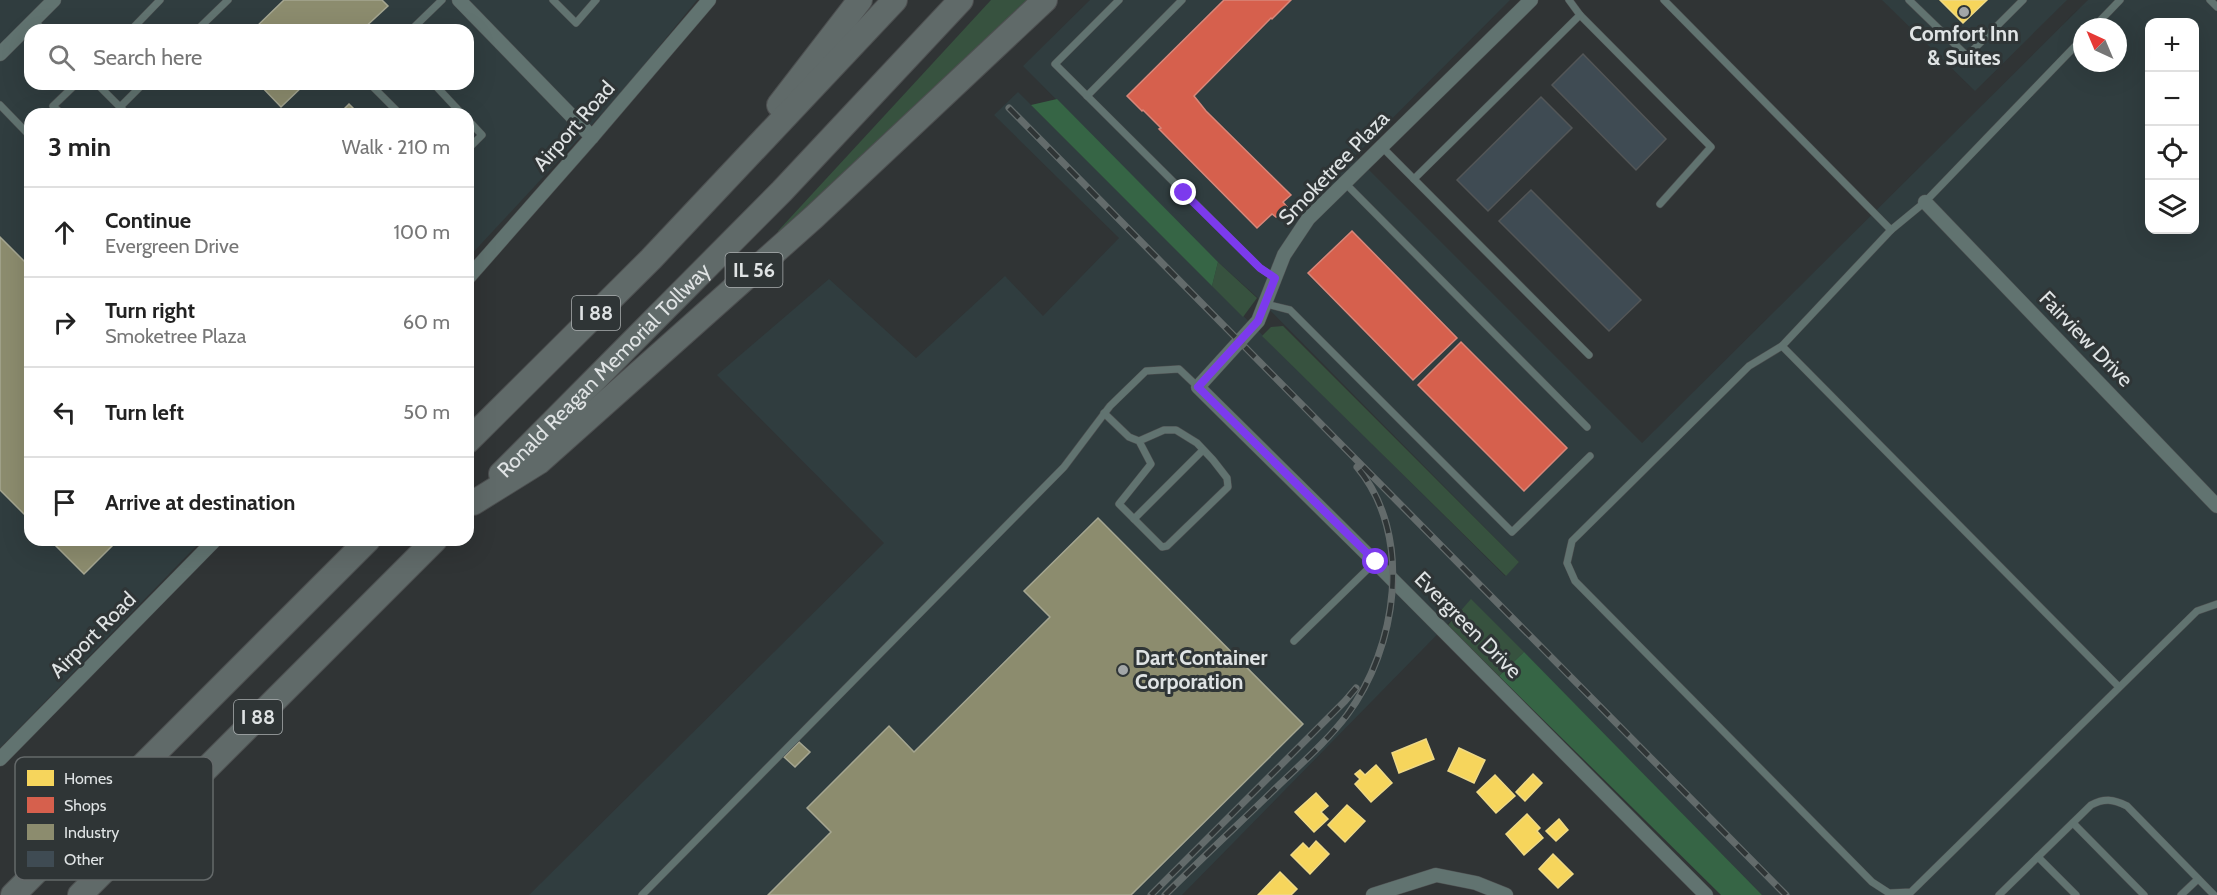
<!DOCTYPE html>
<meta charset="utf-8">
<style>
body{margin:0;font-family:Cabin,sans-serif;background:#f2f2f2;color:#222}
.controls{position:absolute;right:18px;top:18px;display:grid;overflow:hidden;border-radius:12px;box-shadow:0 6px 24px #0002}
.controls button{width:54px;height:54px;display:grid;place-items:center;padding:0;border:0;border-bottom:2px solid #e0e0e0;background:#fff;color:#222;font:30px sans-serif}
.compass{position:absolute;left:2073px;top:18px;width:54px;height:54px;border-radius:50%;background:#fff;box-shadow:0 6px 24px #0002;rotate:316deg}
.stop{position:absolute;width:18px;height:18px;margin:-14px;border:4px solid #7c3aed;border-radius:50%;background:#fff}
.stop.end{background:#7c3aed;border-color:#fff;box-shadow:0 2px 6px #0008}
.list{margin:0;padding:0;list-style:none}
h2{display:flex;justify-content:space-between;align-items:center;height:78px;margin:0;padding:0 24px;font-size:26px}
h2 small{font-size:20px;font-weight:400;color:#767676}
.list li{display:grid;grid-template-columns:39px 1fr auto;gap:18px;align-items:center;box-sizing:border-box;height:90px;padding:0 24px;border-top:2px solid #e0e0e0}
.list b{display:block;font-size:22px;white-space:nowrap}
.list p{margin:0;font-size:20px;white-space:nowrap;color:#767676}
.list em{font-size:20px;font-style:normal;color:#767676}
.icon{flex:none;width:33px;height:33px;fill:none;stroke:currentColor;stroke-width:2;stroke-linecap:round;stroke-linejoin:round}
.map{position:relative;flex:none;width:2217px;height:895px;overflow:hidden}
.search{position:absolute;background:#fff;box-shadow:0 6px 24px #0002;left:24px;top:24px;width:450px;height:66px;display:flex;align-items:center;gap:15px;box-sizing:border-box;padding:0 21px;border-radius:18px;color:#767676;font-size:22px}
.panel{position:absolute;background:#fff;box-shadow:0 6px 24px #0002;left:24px;top:108px;width:450px;height:438px;border-radius:18px}
.map>svg:first-child{display:block}
.built{fill:#303d3f;fill-rule:evenodd}
.green{fill:#37523f}
.forest{fill:#366545}
.homes{fill:#f6d55c;stroke:#efd985;stroke-width:1.5}
.shops{fill:#d6604d;stroke:#d9877a;stroke-width:1.5}
.industry{fill:#8c8c6e;stroke:#a5a691;stroke-width:1.5}
.building{fill:#3f4b53;stroke:#535657;stroke-width:1.5}
.lines{fill:none;stroke-linecap:round;stroke-linejoin:round}
.lane-casing{stroke:#4d4f50;stroke-width:8}
.street-casing{stroke:#4d4f50;stroke-width:15}
.highway-casing{stroke:#4d4f50;stroke-width:26}
.lane{stroke:#617370;stroke-width:7}
.street{stroke:#617370;stroke-width:14}
.highway{stroke:#606a69;stroke-width:24}
.rail-casing{stroke:#636b6b;stroke-width:7}
.rail{stroke:#2f3536;stroke-width:4.5;stroke-dasharray:14;stroke-linecap:butt}
.route{stroke:#7c3aed;stroke-width:8}
.poi-dot{fill:#a2a6a7;stroke:#2f3536;stroke-width:2}
.labels{text-anchor:middle;stroke-width:6;stroke-linejoin:round;paint-order:stroke}
.shield{fill:#2f3536;stroke:#aaafb0;stroke-width:1.5}
.shield-label{font-size:20px;font-weight:bold;fill:#dfe3e4}
.poi-label{font-size:21px;font-weight:bold;fill:#dfe3e4;stroke:#2f3536}
.street-label{font-size:21px;fill:#dfe3e4;stroke:#2f3536}
.key{fill:#2f3536;stroke:#64696a;stroke-width:1.5}
.key-label{font-size:16px;fill:#dfe3e4}
</style>
<div class="map">
<svg width="2217" height="895" viewBox="0 0 2217 895">
<rect width="100%" height="100%" fill="#303435"/>
<g class="built">
<path d="M0,0h697l-75,92 -154,166v-144h-438v426h172l-202,208zM30,30h438v54h-438z"/>
<path d="M1090,0h420l-155,156 287,287 446,-443h129v895h-455l-291,-295 -289,295h-653l355,-352 -167,-168 112,-96 87,79 89,-82 38,40 76,-78 -125,-123 24,-23 487,484 14,-14 -262,-265 -39,-35 -195,-196zM2150,22h44v208h-44zM2082,27h36v36h-36z"/>
<polygon points="1882,0 2067,0 1975,91"/>
</g>
<g class="green">
<polygon points="991,0 1027,0 781,234 778,231"/>
<polygon points="1218,262 1257,298 1243,317 1212,286"/>
<polygon points="1283,326 1519,562 1506,576 1262,336 1271,327"/>
<polygon points="1471,599 1524,652 1499,676 1448,625"/>
</g>
<g class="forest">
<polygon points="1057,99 1218,262 1212,286 1031,105"/>
<polygon points="1524,652 1762,895 1721,895 1499,676"/>
</g>
<g class="homes">
<polygon points="1940,0 1987,0 1963,23"/>
<polygon points="1426,739 1434,759 1399,773 1392,753"/>
<polygon points="1459,748 1485,760 1474,783 1448,771"/>
<polygon points="1376,765 1392,783 1371,802 1355,784 1360,779 1355,774 1360,770 1365,775"/>
<polygon points="1533,774 1542,783 1525,801 1516,792"/>
<polygon points="1495,775 1515,796 1496,813 1477,792"/>
<polygon points="1316,793 1328,806 1321,812 1328,819 1314,832 1295,812"/>
<polygon points="1347,805 1365,821 1345,842 1328,825"/>
<polygon points="1527,814 1540,828 1537,831 1543,838 1524,855 1506,834"/>
<polygon points="1559,819 1568,830 1556,841 1546,831"/>
<polygon points="1316,841 1329,854 1310,874 1291,855 1303,843 1309,849"/>
<polygon points="1553,854 1573,874 1558,888 1539,869"/>
<polygon points="1280,872 1297,889 1291,895 1258,895"/>
</g>
<g class="shops">
<polygon points="1291,0 1272,19 1271,18 1194,96 1206,111 1291,195 1283,202 1287,207 1276,217 1272,214 1257,228 1159,129 1161,128 1143,110 1142,111 1127,96 1224,0"/>
<polygon points="1352,231 1457,338 1413,380 1308,273"/>
<polygon points="1461,342 1567,448 1524,491 1418,385"/>
</g>
<g class="industry">
<polygon points="284,0 382,0 388,6 362,30 253,30"/>
<polygon points="259,84 305,84 281,107"/>
<polygon points="349,104 359,114 339,114"/>
<polygon points="0,237 30,267 30,520 0,490"/>
<polygon points="1098,518 1303,724 1131,895 768,895 831,832 807,808 889,726 914,752 1050,617 1024,591"/>
<polygon points="50,540 118,540 84,574"/>
<polygon points="799,742 810,752 795,767 784,757"/>
</g>
<g class="building">
<polygon points="1583,54 1666,139 1636,170 1552,85"/>
<polygon points="1541,97 1572,128 1488,211 1457,180"/>
<polygon points="1531,190 1641,300 1609,331 1499,221"/>
</g>
<g class="lines">
<defs>
<g id="lane">
<polyline points="553,0 576,23 596,0"/>
<polyline points="1119,0 1055,64 1260,268 1275,278"/>
<polyline points="1569,0 1580,15 1711,147 1660,204"/>
<polyline points="1664,0 1891,230 1925,202 2082,39"/>
<polyline points="1909,0 1967,56 2023,0"/>
<polyline points="2210,0 2217,7"/>
<polyline points="34,21 43,30"/>
<polyline points="2094,27 2120,0"/>
<polyline points="131,30 160,0"/>
<polyline points="197,30 228,0"/>
<polyline points="411,30 442,0"/>
<polyline points="97,84 127,114"/>
<polyline points="370,84 400,114"/>
<polyline points="434,84 462,114"/>
<polyline points="1087,96 1182,0"/>
<polyline points="0,105 30,136"/>
<polyline points="120,107 143,84"/>
<polyline points="62,114 53,106 76,84"/>
<polyline points="468,120 482,135 468,149"/>
<polyline points="1382,147 1589,355"/>
<polyline points="1414,179 1580,15"/>
<polyline points="1345,183 1587,427"/>
<polyline points="1891,230 1782,346 1749,366 1572,541 1567,563 1575,581 1872,882 1889,893 1911,892 2197,611 2217,604"/>
<polyline points="1266,304 1290,310 1512,532 1590,456"/>
<polyline points="1782,346 2119,687"/>
<polyline points="1104,413 1129,437 1139,441 1151,464 1119,504 1162,547 1167,546 1228,487 1227,478 1213,460 1197,443 1176,430 1164,430 1139,441"/>
<polyline points="1134,519 1203,450"/>
<polyline points="1294,641 1375,562"/>
<polyline points="2073,823 2144,895"/>
<polyline points="2038,857 2076,895"/>
<polyline points="642,895 1064,467 1110,406 1146,371 1179,369 1198,387"/>
<path d="M1999,895l92,-90c13,-7 22,-6 36,1l87,89"/>
<polyline points="2181,895 2198,879"/>
</g>
<g id="street">
<polyline points="459,0 592,137"/>
<polyline points="1531,0 1308,219 1284,255 1258,321 1198,387 1375,562 1706,895"/>
<polyline points="0,54 54,0"/>
<polyline points="1925,202 2217,506"/>
<polyline points="468,278 592,137 709,0"/>
<polyline points="0,759 215,540"/>
<polyline points="1373,895 1436,875 1476,883 1506,895"/>
</g>
<g id="highway">
<polyline points="779,105 860,0"/>
<polyline points="468,441 651,259 895,0"/>
<path id="s1" d="M501,474l281,-283 179,-191"/>
<polyline points="473,503 539,462 814,217 1045,0"/>
<polyline points="13,895 368,540"/>
<polyline points="80,895 435,540"/>
</g>
</defs>
<use href="#lane" class="lane-casing"/>
<use href="#street" class="street-casing"/>
<use href="#highway" class="highway-casing"/>
<use href="#lane" class="lane"/>
<use href="#street" class="street"/>
<use href="#highway" class="highway"/>
<defs>
<g id="rail">
<polyline points="1009,108 1786,895"/>
<polyline points="1151,895 1345,701 1356,688"/>
<path d="M1165,895c38,-38 77,-74 115,-111 23,-22 48,-44 67,-69 50,-67 67,-180 10,-248"/>
</g>
</defs>
<use href="#rail" class="rail-casing"/>
<use href="#rail" class="rail"/>
</g>
<g class="lines">
<polyline class="route" points="1184,193 1260,268 1275,278 1258,321 1198,387 1376,562"/>
</g>
<g class="poi-dot">
<circle cx="1964" cy="12" r="6"/>
<circle cx="1123" cy="670" r="6"/>
</g>
<g class="labels">
<g class="shield">
<rect x="725.5" y="253" width="57" height="34" rx="4.5"/>
<rect x="572" y="296" width="48" height="34" rx="4.5"/>
<rect x="234" y="700" width="48" height="34" rx="4.5"/>
</g>
<g class="shield-label">
<text x="754" y="277">IL 56</text>
<text x="596" y="320">I 88</text>
<text x="258" y="724">I 88</text>
</g>
<g class="poi-label">
<text x="1964" y="41">Comfort Inn<tspan x="1964" dy="24">&amp; Suites</tspan></text>
<text x="1135" y="665" text-anchor="start">Dart Container<tspan x="1135" dy="24">Corporation</tspan></text>
</g>
<g class="street-label">
<text transform="translate(574 126) rotate(-49)" y="7">Airport Road</text>
<text transform="translate(1334 168) rotate(-46)" y="7">Smoketree Plaza</text>
<text transform="translate(2086 339) rotate(46)" y="7">Fairview Drive</text>
<text dy="7" stroke="none"><textPath href="#s1" startOffset="146">Ronald Reagan Memorial Tollway</textPath></text>
<text transform="translate(1468 625) rotate(45)" y="7">Evergreen Drive</text>
<text transform="translate(93 635) rotate(-45)" y="7">Airport Road</text>
</g>
</g>
<rect x="15" y="757" width="198" height="123" rx="9" class="key"/>
<rect x="27" y="770" width="27" height="16" fill="#f6d55c"/>
<rect x="27" y="797" width="27" height="16" fill="#d6604d"/>
<rect x="27" y="824" width="27" height="16" fill="#8c8c6e"/>
<rect x="27" y="851" width="27" height="16" fill="#3f4b53"/>
<g class="key-label">
<text x="64" y="784">Homes</text>
<text x="64" y="811">Shops</text>
<text x="64" y="838">Industry</text>
<text x="64" y="865">Other</text>
</g>
</svg>
<div class="controls">
<button>+</button>
<button>−</button>
<button><svg class="icon" aria-label="locate" viewBox="0 0 24 24"><circle cx="12" cy="12" r="6"/><path d="M12 2v4M12 18v4M2 12h4M18 12h4"/></svg></button>
<button><svg class="icon" aria-label="layers" viewBox="0 0 24 24"><path d="M12 4l9 5-9 5-9-5zM3 14l9 5 9-5"/></svg></button>
</div>
<svg class="compass" viewBox="-18 -18 36 36"><path d="M0-13l5 13h-10z" fill="#e53935"/><path d="M0 13l5-13h-10z" fill="#767676"/></svg>
<div class="stop" style="left:1376px;top:562px"></div>
<div class="stop end" style="left:1184px;top:193px"></div>
<div class="search"><svg class="icon" aria-label="search" viewBox="0 0 24 24"><circle cx="10" cy="10" r="6"/><path d="M15 15l6 6"/></svg>Search here</div>
<section class="panel">
<h2>3 min<small>Walk · 210 m</small></h2>
<ul class="list">
<li><svg class="icon" aria-label="ahead" viewBox="0 0 24 24"><path d="M12 20V5M6 11l6-6 6 6"/></svg><div><b>Continue</b><p>Evergreen Drive</p></div><em>100 m</em></li>
<li><svg class="icon" aria-label="right" viewBox="0 0 24 24"><path d="M7 20v-9h11M14 6l5 5-5 5"/></svg><div><b>Turn right</b><p>Smoketree Plaza</p></div><em>60 m</em></li>
<li><svg class="icon" aria-label="left" viewBox="0 0 24 24"><path d="M17 20v-9H6M10 6l-5 5 5 5"/></svg><div><b>Turn left</b></div><em>50 m</em></li>
<li><svg class="icon" aria-label="arrive" viewBox="0 0 24 24"><path d="M6 21V4h12l-3 4 3 4H6"/></svg><div><b>Arrive at destination</b></div></li>
</ul>
</section>
</div>
